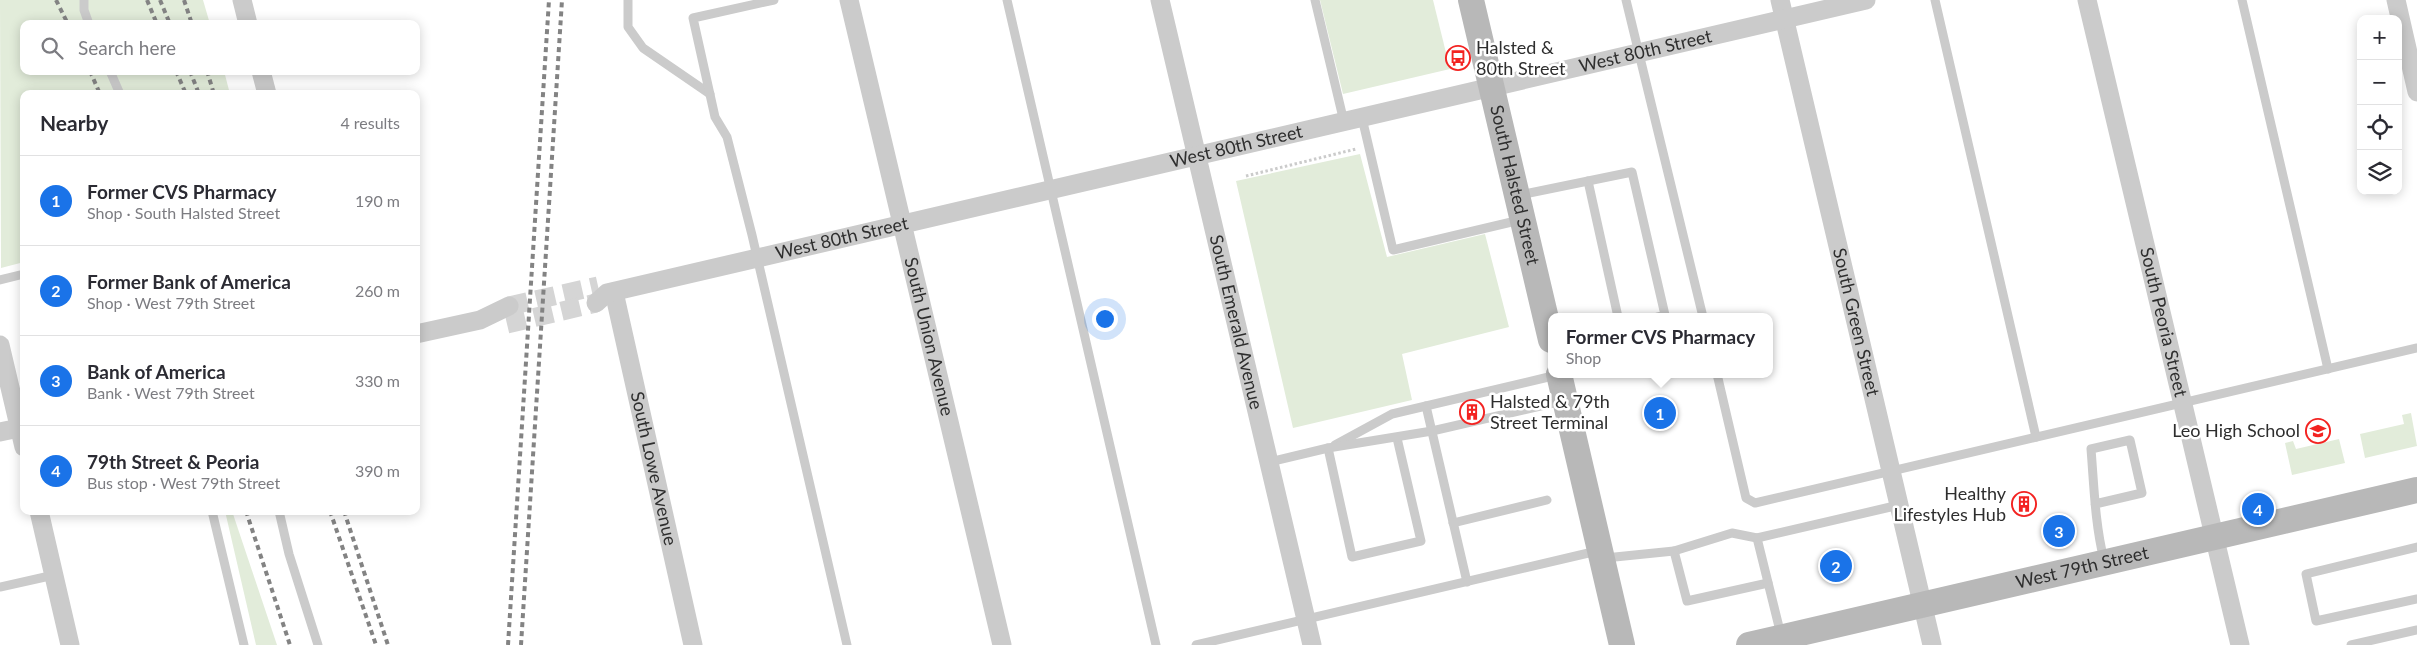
<!DOCTYPE html>
<meta charset="utf-8">
<style>
body{margin:0;font-family:Lato,sans-serif;background:#f2f2f3;color:#2b2b33}
.controls{position:absolute;right:15px;top:15px;display:grid;overflow:hidden;border-radius:10px;box-shadow:0 2px 12px #0003}
.controls button{width:45px;height:45px;display:grid;place-items:center;padding:0;border:0;border-bottom:1px solid #e1e1e2;background:#fff;color:#2b2b33;font:25px sans-serif}
.you{position:absolute;left:1104px;top:318px;width:18px;height:18px;margin:-12px;border:4px solid #fff;border-radius:50%;background:#1a73e8;box-shadow:0 0 0 8px #1a73e833}
.badge{display:grid;place-items:center;width:32px;height:32px;border-radius:50%;background:#1a73e8;color:#fff;font-size:16px;font-weight:700}
.pin{position:absolute;translate:-50% -50%;border:2px solid #fff;box-shadow:0 1px 5px #0006}
.popup{position:absolute;left:1548px;top:313px;width:225px;height:65px;box-sizing:border-box;display:grid;place-content:center;border-radius:10px;background:#fff;filter:drop-shadow(0 1px 4px #0005);font-size:16px;white-space:nowrap;color:#7c7c81}
.popup b{font-size:19px;color:#2b2b33}
.popup::after{content:'';position:absolute;left:50%;top:100%;margin-left:-10px;border:10px solid transparent;border-top-color:#fff}
.list{margin:0;padding:0;list-style:none}
h2{display:flex;justify-content:space-between;align-items:center;height:65px;margin:0;padding:0 20px;font-size:21px}
h2 small{font-size:16px;font-weight:400;color:#7c7c81}
.list li{display:grid;grid-template-columns:32px 1fr auto;gap:15px;align-items:center;box-sizing:border-box;height:90px;padding:0 20px;border-top:1px solid #e1e1e2}
.list b{display:block;font-size:19px;white-space:nowrap}
.list p{margin:0;font-size:16px;white-space:nowrap;color:#7c7c81}
.list em{font-size:16px;font-style:normal;color:#7c7c81}
.icon{flex:none;width:28px;height:28px;fill:none;stroke:currentColor;stroke-width:2;stroke-linecap:round;stroke-linejoin:round}
.map{position:relative;flex:none;width:2417px;height:645px;overflow:hidden}
.search{position:absolute;background:#fff;box-shadow:0 2px 12px #0003;left:20px;top:20px;width:400px;height:55px;display:flex;align-items:center;gap:12px;box-sizing:border-box;padding:0 18px;border-radius:10px;color:#7c7c81;font-size:19px}
.panel{position:absolute;background:#fff;box-shadow:0 2px 12px #0003;left:20px;top:90px;width:400px;height:425px;border-radius:10px}
.map>svg:first-child{display:block}
.green{fill:#e2ecda}
.lines{fill:none;stroke-linecap:round;stroke-linejoin:round}
.street-tunnel{stroke:#d5d5d5;stroke-width:19;stroke-dasharray:19 9;stroke-linecap:butt}
.path{stroke:#cbcbcb;stroke-width:3;stroke-dasharray:2.5 2.5;stroke-linecap:butt}
.lane{stroke:#cbcbcb;stroke-width:9}
.street{stroke:#cbcbcb;stroke-width:19}
.secondary{stroke:#b8b8b8;stroke-width:26}
.rail{stroke:#838383;stroke-width:4;stroke-dasharray:5 4;stroke-linecap:butt}
.labels{text-anchor:middle;stroke-width:5;stroke-linejoin:round;paint-order:stroke}
.poi-label{font-size:18px;fill:#2e2e2e;stroke:#fff;text-anchor:start}
.street-label{font-size:18px;fill:#2e2e2e;stroke:#fff}
</style>
<div class="map">
<svg width="2417" height="645" viewBox="0 0 2417 645">
<rect width="100%" height="100%" fill="#fff"/>
<g class="green">
<polygon points="0,0 203,0 210,24 24,24 24,71 224,71 230,94 24,94 24,262 1,268"/>
<polygon points="1320,0 1433,0 1450,69 1343,94"/>
<polygon points="1360,154 1387,257 1485,234 1509,327 1402,354 1412,400 1293,428 1236,181"/>
<polygon points="2411,413 2417,446 2365,458 2360,434 2404,424 2402,415"/>
<polygon points="2339,439 2345,463 2292,475 2285,443 2293,441 2296,449"/>
<polygon points="225,511 232,511 277,645 256,645"/>
</g>
<g class="lines">
<g class="street-tunnel">
<polyline points="509,306 598,286"/>
<polyline points="507,324 596,303"/>
</g>
<polyline class="path" points="1246,176 1356,149"/>
<g class="lane">
<polyline points="84,0 84,10 89,24"/>
<polyline points="628,0 628,27 643,48 710,94"/>
<polyline points="774,0 693,18 715,117 727,137 752,235 847,645"/>
<polyline points="1007,0 1156,645"/>
<polyline points="1315,0 1344,122"/>
<polyline points="1626,0 1703,317"/>
<polyline points="1935,0 2036,437"/>
<polyline points="2242,0 2328,369"/>
<polyline points="110,71 120,94"/>
<polyline points="1362,118 1393,250 1520,220"/>
<polyline points="1588,181 1618,317"/>
<polyline points="1520,195 1632,172 1665,315 1657,317"/>
<polyline points="0,280 24,274"/>
<polyline points="1717,374 1746,498 1755,503 2417,348"/>
<polyline points="1426,406 1467,582"/>
<polyline points="1335,445 1392,414 1557,375"/>
<polyline points="1328,448 1352,557 1421,541 1397,438"/>
<polyline points="1269,462 1328,448 1432,431 1562,401"/>
<path d="M2095,504l47,-11 -12,-53 -39,9c3,37 4,75 13,111"/>
<polyline points="212,511 244,645"/>
<polyline points="279,511 289,554 318,645"/>
<polyline points="1453,523 1547,500"/>
<polyline points="1757,538 1732,533 1674,551 1687,601 1768,583"/>
<polyline points="2417,547 2306,574 2316,621 2417,599"/>
<polyline points="1605,558 1674,551"/>
<polyline points="0,587 54,575"/>
<polyline points="1781,635 1757,538 1899,505"/>
<polyline points="1196,645 1597,551"/>
<polyline points="2351,645 2417,630"/>
</g>
<g class="street">
<polyline points="242,0 248,24"/>
<path id="s1" d="M849,0l153,645"/>
<path id="s2" d="M1160,0l152,645"/>
<path id="s3" d="M1780,0l152,645"/>
<path id="s4" d="M2087,0l153,645"/>
<polyline points="2396,0 2417,92"/>
<polyline points="261,71 267,94"/>
<path id="s5" d="M614,292l79,353"/>
<path id="s6" d="M596,303l11,-10 1259,-293"/>
<polyline points="416,334 480,320 509,306"/>
<polyline points="0,345 24,447"/>
<polyline points="0,432 24,427"/>
<polyline points="39,511 70,645"/>
</g>
<g class="secondary">
<path id="s7" d="M1471,0l80,340"/>
<polyline points="1559,374 1622,645"/>
<path id="s8" d="M1749,645l668,-155"/>
</g>
<g class="rail">
<polyline points="56,0 68,24"/>
<polyline points="147,0 157,24"/>
<polyline points="160,0 170,24"/>
<polyline points="184,0 192,24"/>
<polyline points="90,71 100,94"/>
<polyline points="176,71 186,94"/>
<polyline points="190,71 199,94"/>
<polyline points="207,71 214,94"/>
<polyline points="246,511 290,645"/>
<polyline points="330,511 376,645"/>
<polyline points="344,511 388,645"/>
<polyline points="508,645 549,0"/>
<polyline points="521,645 562,0"/>
</g>
</g>
<defs>
<symbol id="bus-ring" viewBox="-11 -11 22 22"><circle r="9.5" fill="#fff" stroke="#f32321" stroke-width="1.5"/><path d="M-5-6H5V4H4V6H2V4H-2V6H-4V4H-5ZM-3.5-4V0h7V-4ZM-3.5 1.2v1.5H-2V1.2ZM2 1.2v1.5H3.5V1.2Z" fill="#f32321"/></symbol>
<symbol id="building-ring" viewBox="-11 -11 22 22"><circle r="9.5" fill="#fff" stroke="#f32321" stroke-width="1.5"/><path d="M-4-6H4V6H1V3H-1V6H-4ZM-2.5-4.3h1.7v1.8h-1.7ZM.8-4.3h1.7v1.8H.8ZM-2.5-1h1.7V.8h-1.7ZM.8-1h1.7V.8H.8Z" fill="#f32321"/></symbol>
<symbol id="school-ring" viewBox="-11 -11 22 22"><circle r="9.5" fill="#fff" stroke="#f32321" stroke-width="1.5"/><path d="M0-5L7-2L0 1L-7-2ZM-4 1L0 2.5L4 1V4Q0 6-4 4Z" fill="#f32321"/></symbol>
</defs>
<g fill-rule="evenodd">
<use href="#bus-ring" x="1444" y="44" width="28" height="28"/>
<use href="#building-ring" x="1458" y="398" width="28" height="28"/>
<use href="#school-ring" x="2304" y="417" width="28" height="28"/>
<use href="#building-ring" x="2010" y="490" width="28" height="28"/>
</g>
<g class="labels">
<g class="poi-label">
<text x="1476" y="54">Halsted &amp;<tspan x="1476" dy="21">80th Street</tspan></text>
<text x="1490" y="408">Halsted &amp; 79th<tspan x="1490" dy="21">Street Terminal</tspan></text>
<text x="2300" y="437" text-anchor="end">Leo High School</text>
<text x="2006" y="500" text-anchor="end">Healthy<tspan x="2006" dy="21">Lifestyles Hub</tspan></text>
</g>
<g class="street-label">
<text dy="6" stroke="none"><textPath href="#s6" startOffset="1081">West 80th Street</textPath></text>
<text dy="6" stroke="none"><textPath href="#s6" startOffset="661">West 80th Street</textPath></text>
<text dy="6" stroke="none"><textPath href="#s7" startOffset="190">South Halsted Street</textPath></text>
<text dy="6" stroke="none"><textPath href="#s6" startOffset="256">West 80th Street</textPath></text>
<text dy="6" stroke="none"><textPath href="#s4" startOffset="331">South Peoria Street</textPath></text>
<text dy="6" stroke="none"><textPath href="#s2" startOffset="331">South Emerald Avenue</textPath></text>
<text dy="6" stroke="none"><textPath href="#s3" startOffset="331">South Green Street</textPath></text>
<text dy="6" stroke="none"><textPath href="#s1" startOffset="346">South Union Avenue</textPath></text>
<text dy="6" stroke="none"><textPath href="#s5" startOffset="181">South Lowe Avenue</textPath></text>
<text dy="6" stroke="none"><textPath href="#s8" startOffset="342">West 79th Street</textPath></text>
</g>
</g>
</svg>
<div class="controls">
<button>+</button>
<button>−</button>
<button><svg class="icon" aria-label="locate" viewBox="0 0 24 24"><circle cx="12" cy="12" r="6"/><path d="M12 2v4M12 18v4M2 12h4M18 12h4"/></svg></button>
<button><svg class="icon" aria-label="layers" viewBox="0 0 24 24"><path d="M12 4l9 5-9 5-9-5zM3 14l9 5 9-5"/></svg></button>
</div>
<div class="you"></div>
<div class="pin badge" style="left:1660px;top:413px">1</div>
<div class="popup"><b>Former CVS Pharmacy</b>Shop</div>
<div class="pin badge" style="left:1836px;top:566px">2</div>
<div class="pin badge" style="left:2059px;top:531px">3</div>
<div class="pin badge" style="left:2258px;top:509px">4</div>
<div class="search"><svg class="icon" aria-label="search" viewBox="0 0 24 24"><circle cx="10" cy="10" r="6"/><path d="M15 15l6 6"/></svg>Search here</div>
<section class="panel">
<h2>Nearby<small>4 results</small></h2>
<ul class="list">
<li><span class="badge">1</span><div><b>Former CVS Pharmacy</b><p>Shop · South Halsted Street</p></div><em>190 m</em></li>
<li><span class="badge">2</span><div><b>Former Bank of America</b><p>Shop · West 79th Street</p></div><em>260 m</em></li>
<li><span class="badge">3</span><div><b>Bank of America</b><p>Bank · West 79th Street</p></div><em>330 m</em></li>
<li><span class="badge">4</span><div><b>79th Street &amp; Peoria</b><p>Bus stop · West 79th Street</p></div><em>390 m</em></li>
</ul>
</section>
</div>
